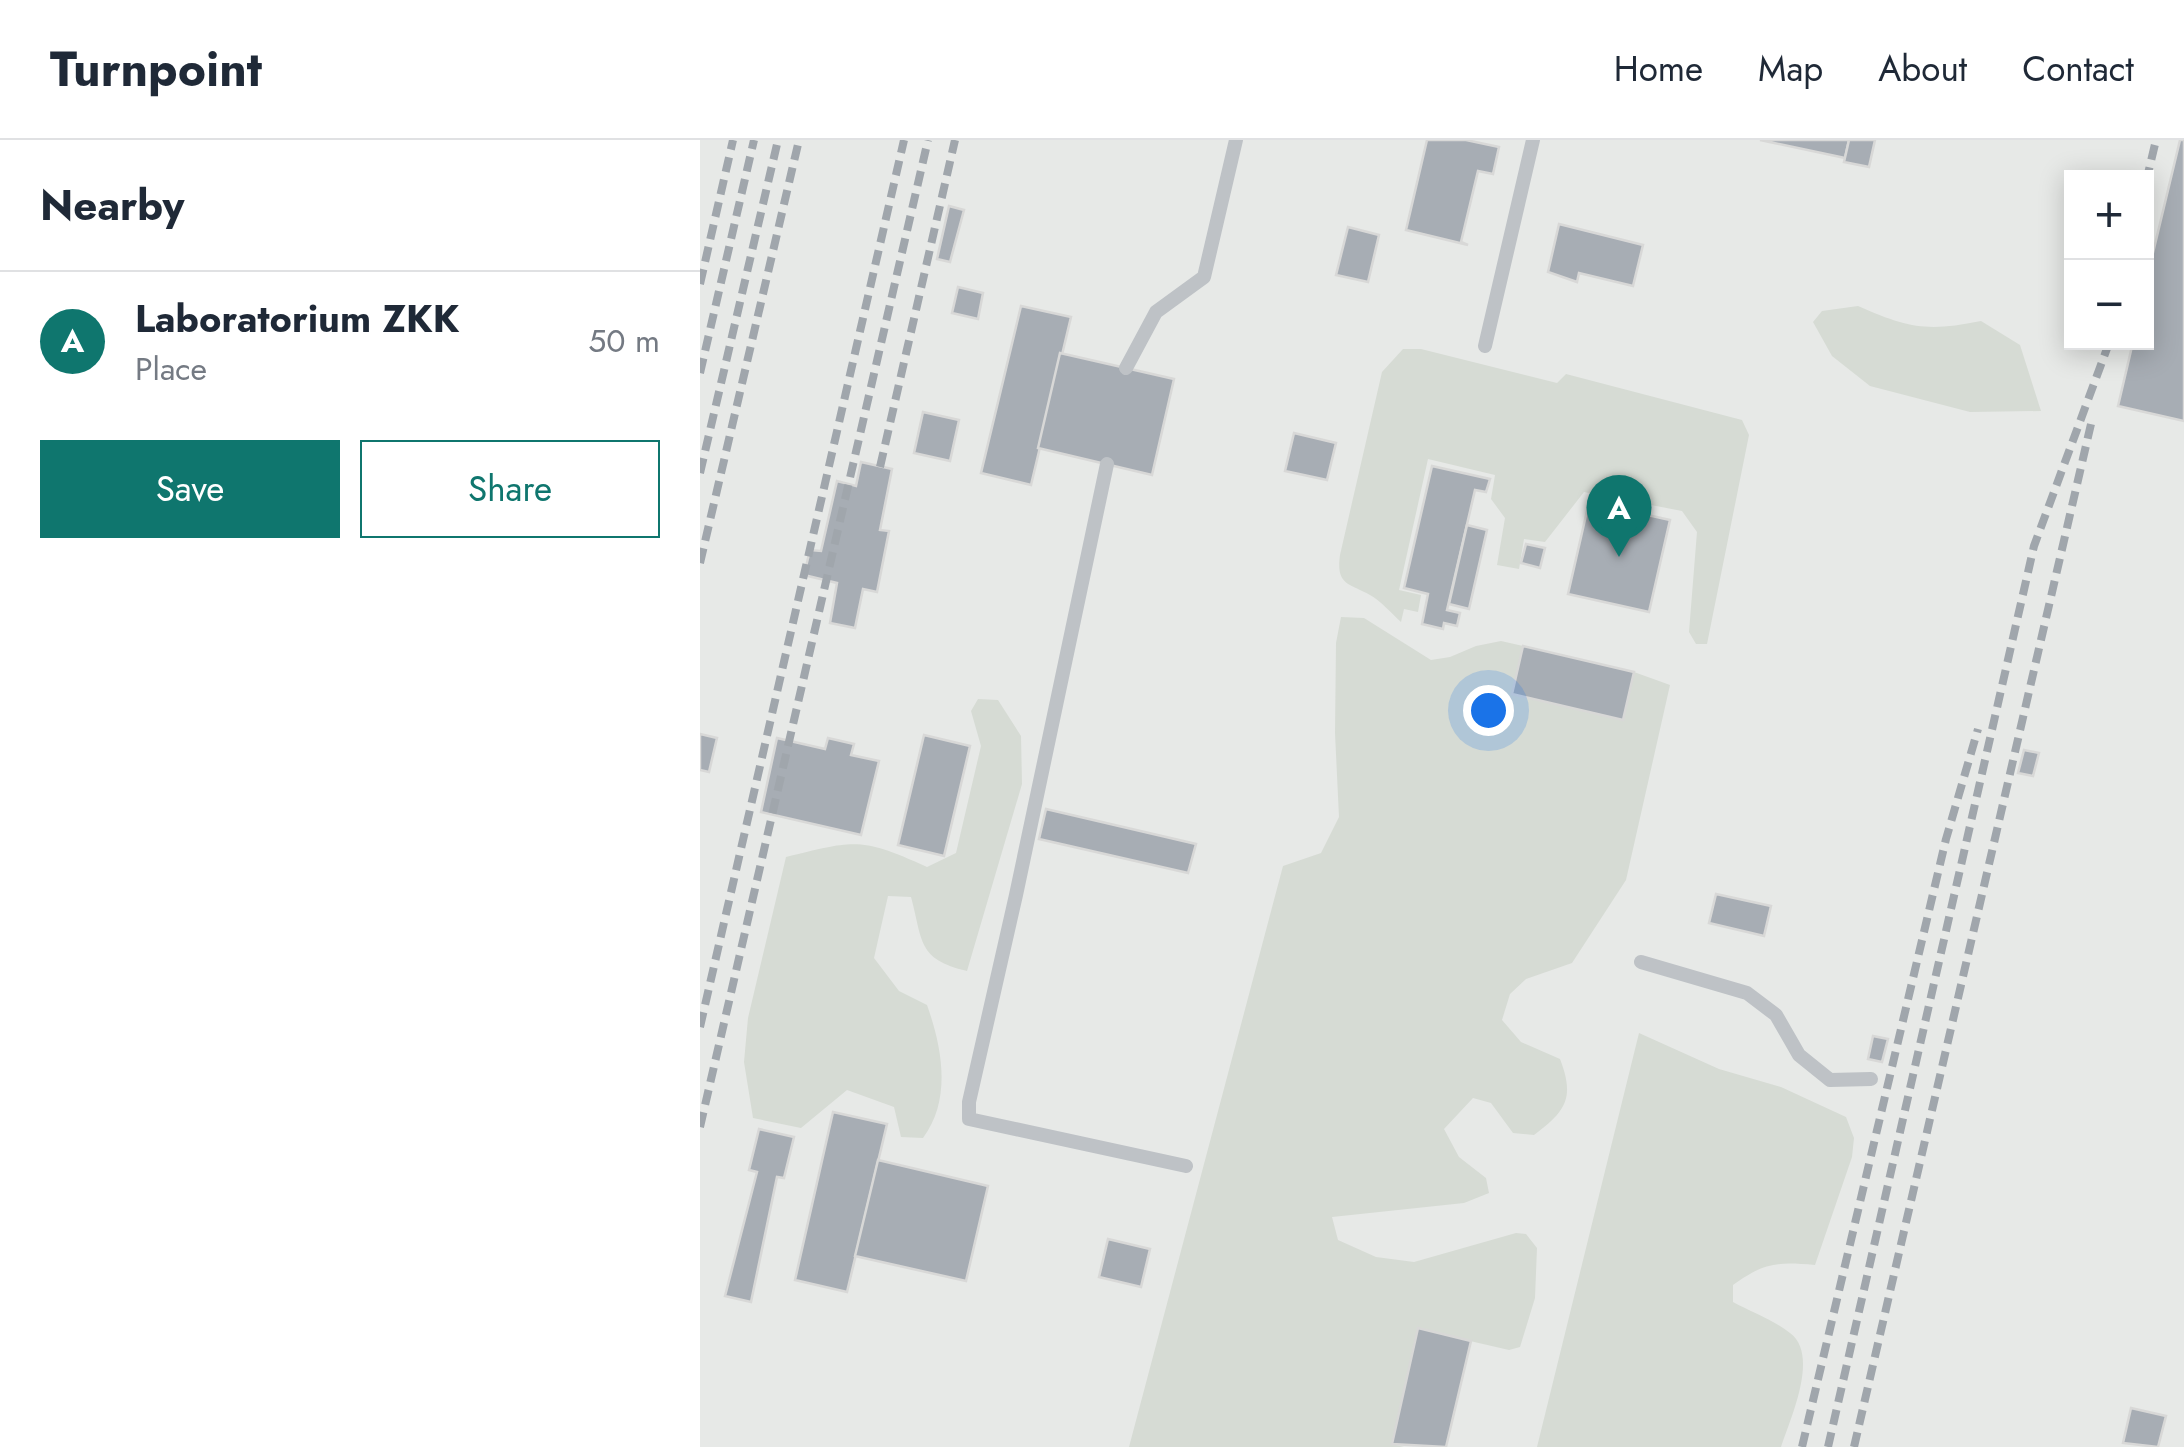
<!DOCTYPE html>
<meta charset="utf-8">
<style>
body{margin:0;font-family:Jost,sans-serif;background:#f6f6f7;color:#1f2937}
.controls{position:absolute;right:30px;top:30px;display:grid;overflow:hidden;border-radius:0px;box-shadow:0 5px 25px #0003}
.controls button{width:90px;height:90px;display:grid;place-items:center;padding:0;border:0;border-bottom:2px solid #e0e1e3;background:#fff;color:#1f2937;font:50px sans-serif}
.you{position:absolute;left:788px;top:570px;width:35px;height:35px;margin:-25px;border:8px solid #fff;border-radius:50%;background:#1a73e8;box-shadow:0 0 0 15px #1a73e833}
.badge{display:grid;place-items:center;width:65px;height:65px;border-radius:50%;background:#0f766e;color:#fff;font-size:32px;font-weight:700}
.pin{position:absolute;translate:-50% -82px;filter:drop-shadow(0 2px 5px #0008)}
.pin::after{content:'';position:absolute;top:52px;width:35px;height:30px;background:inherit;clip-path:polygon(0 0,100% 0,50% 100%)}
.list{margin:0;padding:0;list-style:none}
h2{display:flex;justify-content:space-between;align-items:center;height:130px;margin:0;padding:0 40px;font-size:42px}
h2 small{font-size:32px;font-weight:400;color:#747a83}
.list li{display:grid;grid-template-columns:65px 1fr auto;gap:30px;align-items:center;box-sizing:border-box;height:140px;padding:0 40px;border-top:2px solid #e0e1e3}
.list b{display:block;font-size:38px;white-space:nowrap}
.list p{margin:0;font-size:32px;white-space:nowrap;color:#747a83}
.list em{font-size:32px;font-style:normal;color:#747a83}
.actions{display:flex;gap:20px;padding:30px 40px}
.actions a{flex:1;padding:22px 0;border:2px solid #0f766e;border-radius:0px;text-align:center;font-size:35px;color:#0f766e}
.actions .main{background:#0f766e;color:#fff}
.map{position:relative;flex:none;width:1484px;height:1307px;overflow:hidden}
header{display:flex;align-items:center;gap:60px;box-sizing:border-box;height:140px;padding:0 50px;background:#fff;border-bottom:2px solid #e0e1e3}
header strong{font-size:48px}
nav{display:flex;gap:55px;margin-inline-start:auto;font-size:35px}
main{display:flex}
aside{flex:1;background:#fff}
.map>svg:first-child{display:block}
.built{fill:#e7e9e7;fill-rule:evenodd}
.green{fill:#d6dbd4}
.building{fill:#a7adb4;stroke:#d8d8d7;stroke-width:2.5}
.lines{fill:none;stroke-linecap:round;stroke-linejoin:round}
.service{stroke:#bec2c6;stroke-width:14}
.rail{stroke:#a0a6ac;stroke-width:8;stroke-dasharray:15 8;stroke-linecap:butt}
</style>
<header>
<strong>Turnpoint</strong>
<nav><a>Home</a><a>Map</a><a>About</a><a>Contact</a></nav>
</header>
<main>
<aside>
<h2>Nearby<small></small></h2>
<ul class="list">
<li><span class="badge">A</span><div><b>Laboratorium ZKK</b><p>Place</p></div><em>50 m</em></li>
</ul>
<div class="actions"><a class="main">Save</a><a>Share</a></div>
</aside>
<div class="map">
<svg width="1484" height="1307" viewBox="0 0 1484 1307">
<rect width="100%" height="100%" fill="#f7f7f4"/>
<path class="built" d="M0,0h1484v1307h-1484zM1372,38h74v164h-74z"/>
<g class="green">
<path d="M1158,166c50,22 69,26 123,15l39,24 21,66 -71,1 -100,-26 -38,-30 -19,-34 9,-11z"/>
<path d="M703,209h18l136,34 9,-9 176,46 7,15 -42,209h-11l-7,-12 8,-100 -15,-21 -98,-19 -39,50 -21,-3 -5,30 -22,-4 8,-47 -14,-19 4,-24 -67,-16 -29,131 22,5 -3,17 -14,-3 -3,13c-10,-9 -20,-21 -31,-27 -22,-12 -34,-10 -30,-40l42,-183z"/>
<path d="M641,477l23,1 67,42 19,-3 26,-11 25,-5 22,5 -11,48 111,25 11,-47 36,13 -44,195 -54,83 -46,16 -16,15 -8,26 19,22 39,17c15,39 6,52 -26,76l-21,-2 -22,-30 -18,-5 -29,31 15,28 27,21 3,15 -25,10 -132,14 6,23 38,17 38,5 102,-29 10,1 11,14 -2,50 -15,49 -11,3 -91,-21 -26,115 12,3h-275l154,-581 38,-13 18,-36 -4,-84 1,-90z"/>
<path d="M278,559l20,1 23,36 1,48 -55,187c-50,-12 -44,-30 -56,-74l-23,-1 -14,62 25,33 28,14c15,42 25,94 -4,133l-22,-1 -7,-30 -47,-17 -46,38 -48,-10 -9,-56 4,-44 38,-161c69,-17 75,-20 141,10l29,-14 25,-107 -10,-35z"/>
<path d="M939,893l80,36 62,18 65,30 8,21 -2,19 -37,108c-38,-3 -50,-3 -82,20v17c18,10 41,18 57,31 30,22 0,86 -9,114h-244z"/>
</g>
<g class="building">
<polygon points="727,0 766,0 799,7 793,34 778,31 761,102 768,105 706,90"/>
<polygon points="1060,0 1149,0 1145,18"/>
<polygon points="1149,0 1175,0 1169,27 1144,22"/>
<polygon points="1480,0 1484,0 1484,281 1418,266 1433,202 1446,202 1446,142"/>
<polygon points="249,66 264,70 250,122 237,119"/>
<polygon points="859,84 943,105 933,146 879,133 877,142 848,132"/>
<polygon points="648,87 679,95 668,142 636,135"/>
<polygon points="258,147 283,153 278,179 252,173"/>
<polygon points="321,166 371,177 331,345 281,333"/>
<polygon points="360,213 474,239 452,335 338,308"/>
<polygon points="223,272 259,280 250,321 214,313"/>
<polygon points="594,293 636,303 627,340 585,331"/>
<polygon points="161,322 192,329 180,390 189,391 177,452 163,449 155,488 130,483 137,443 104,435 110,410 121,411 137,341 156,346"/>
<polygon points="732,326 790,339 786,352 775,350 747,470 760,473 757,486 744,483 743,489 722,484 728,454 704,448"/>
<polygon points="889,362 970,380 949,472 868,454"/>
<polygon points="767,385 787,390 769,469 749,464"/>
<polygon points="826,404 845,408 840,428 821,423"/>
<polygon points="823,506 934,532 923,580 812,554"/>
<polygon points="0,594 17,598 9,632 0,630"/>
<polygon points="224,595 270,606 244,716 198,705"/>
<polygon points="77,598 125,609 128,598 154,604 151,615 179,621 161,695 61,672"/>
<polygon points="1324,610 1339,613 1333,636 1318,633"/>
<polygon points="346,669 496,704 488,733 339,699"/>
<polygon points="1016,754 1071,766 1064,796 1009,783"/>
<polygon points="1173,896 1188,899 1182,922 1168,919"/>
<polygon points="133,972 187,984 147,1152 95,1140"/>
<polygon points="59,989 94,997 84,1038 77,1037 51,1162 25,1156 57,1032 49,1030"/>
<polygon points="178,1020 288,1046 266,1141 155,1116"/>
<polygon points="408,1099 450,1109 441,1147 399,1137"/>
<polygon points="718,1188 771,1201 746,1307 692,1304"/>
<polygon points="1431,1268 1466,1276 1458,1307 1423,1303"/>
</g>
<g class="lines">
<g class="service">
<polyline points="785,206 833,0"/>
<polyline points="426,228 456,172 504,137 536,0"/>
<polyline points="407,324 316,755 269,962 269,979 486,1026"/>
<polyline points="941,822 1047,853 1076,875 1099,915 1130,940 1171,939"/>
</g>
<g class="rail">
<polyline points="1446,42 1456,0"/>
<polyline points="0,144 33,0"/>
<polyline points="0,233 54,0"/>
<polyline points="180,327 255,0"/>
<polyline points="0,333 78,0"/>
<polyline points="0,423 99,0"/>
<polyline points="0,887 204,0"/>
<polyline points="0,987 228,0"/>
<polyline points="1102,1307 1246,699 1278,589"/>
<polyline points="1128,1307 1334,406 1409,203"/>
<polyline points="1154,1307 1391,284"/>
</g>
</g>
</svg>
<div class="controls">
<button>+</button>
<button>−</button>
</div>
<div class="you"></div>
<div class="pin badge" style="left:919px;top:417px">A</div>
</div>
</main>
